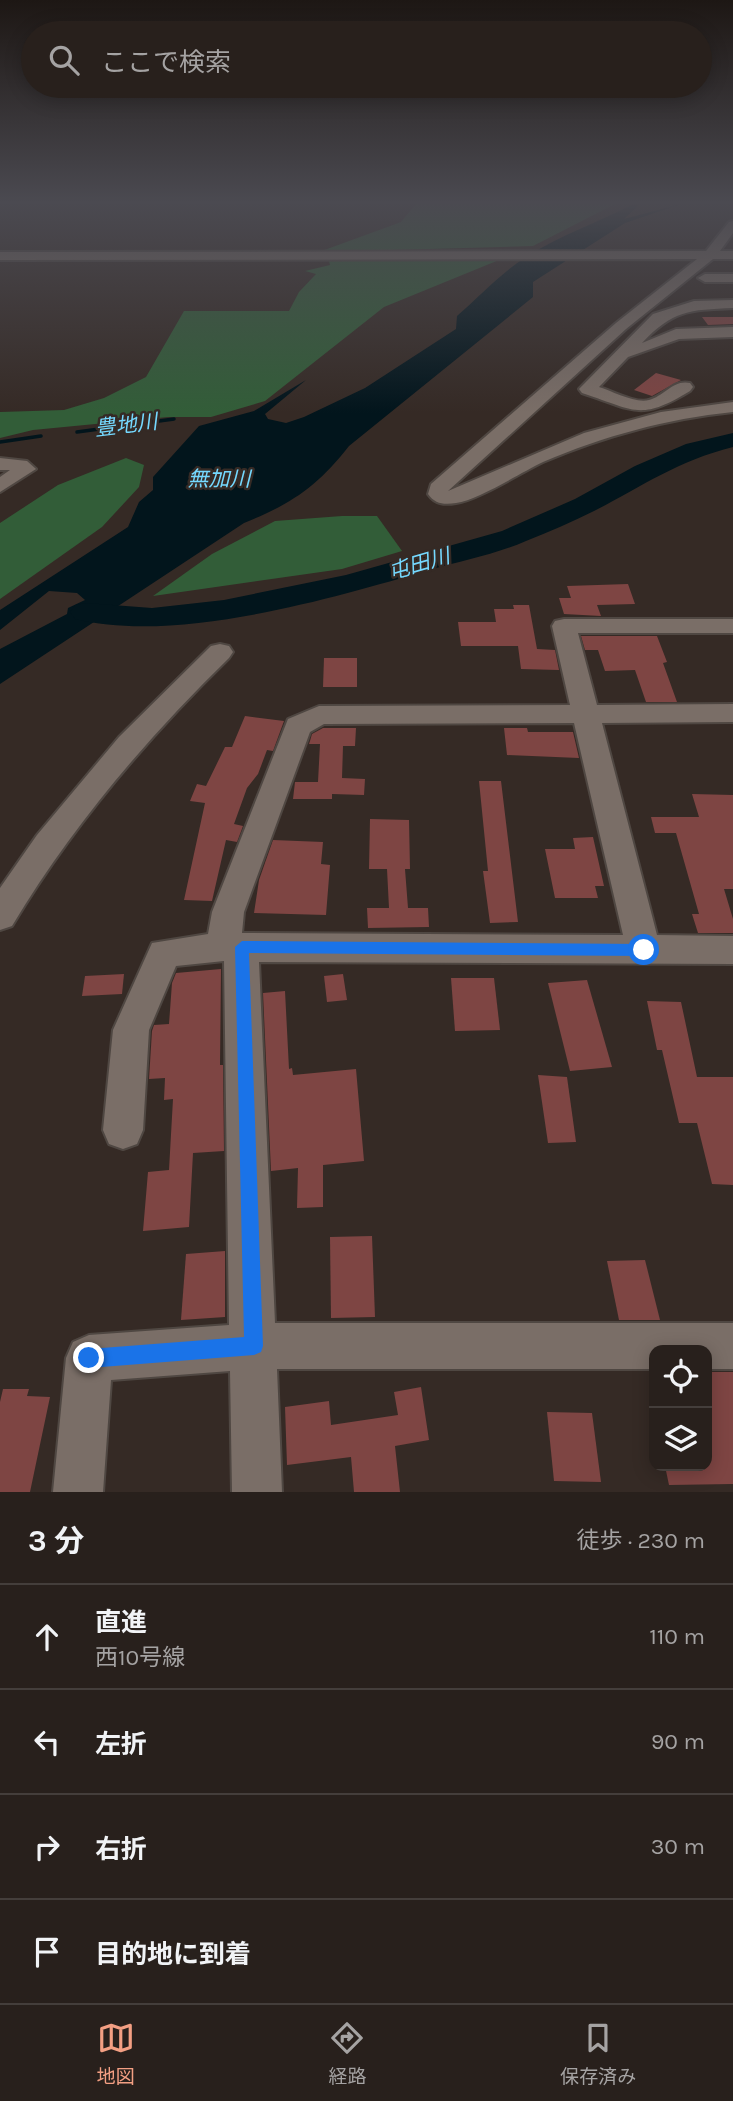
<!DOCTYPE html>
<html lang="ja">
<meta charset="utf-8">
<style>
body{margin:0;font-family:Karla,"Noto Sans JP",sans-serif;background:#302825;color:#f1f3f6}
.controls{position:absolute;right:21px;bottom:21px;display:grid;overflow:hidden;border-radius:14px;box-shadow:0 4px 18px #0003}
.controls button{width:63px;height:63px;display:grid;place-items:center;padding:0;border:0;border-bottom:2px solid #443e3b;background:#28201c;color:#f1f3f6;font:35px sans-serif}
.stop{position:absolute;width:21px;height:21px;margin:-16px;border:5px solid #1a73e8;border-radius:50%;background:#fff}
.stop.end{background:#1a73e8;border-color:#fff;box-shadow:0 2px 7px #0008}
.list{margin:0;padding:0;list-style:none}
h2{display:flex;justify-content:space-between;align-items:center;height:91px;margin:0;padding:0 28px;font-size:30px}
h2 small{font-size:23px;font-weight:400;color:#a5a3a3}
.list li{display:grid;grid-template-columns:46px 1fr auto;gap:21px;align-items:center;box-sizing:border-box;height:105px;padding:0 28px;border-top:2px solid #443e3b}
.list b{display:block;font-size:26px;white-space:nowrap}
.list p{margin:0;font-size:23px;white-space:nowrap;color:#a5a3a3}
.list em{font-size:23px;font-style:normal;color:#a5a3a3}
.icon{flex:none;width:38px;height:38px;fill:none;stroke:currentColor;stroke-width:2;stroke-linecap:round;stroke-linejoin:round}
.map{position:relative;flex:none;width:733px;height:1492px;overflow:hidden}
.search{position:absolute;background:#28201c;box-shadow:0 4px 18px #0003;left:21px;right:21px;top:21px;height:77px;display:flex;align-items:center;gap:18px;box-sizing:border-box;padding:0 24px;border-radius:38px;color:#a5a3a3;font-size:26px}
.sheet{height:511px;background:#28201c}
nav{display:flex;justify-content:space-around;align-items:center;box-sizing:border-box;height:98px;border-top:2px solid #443e3b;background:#28201c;font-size:19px;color:#a5a3a3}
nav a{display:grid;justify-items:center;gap:4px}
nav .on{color:#f39f83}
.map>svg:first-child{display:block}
.forest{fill:#325d38}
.water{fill:#02151c}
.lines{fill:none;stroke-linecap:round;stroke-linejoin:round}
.stream{stroke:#02151c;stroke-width:3.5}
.river{fill:#02151c;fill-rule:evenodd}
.building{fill:#7e4543}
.minor-casing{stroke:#4f4742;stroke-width:4}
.minor{fill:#7a6e67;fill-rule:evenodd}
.route{fill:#1a73e8}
.labels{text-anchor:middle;stroke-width:5;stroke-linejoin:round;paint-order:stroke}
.far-water-label{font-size:21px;font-style:italic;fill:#75d9ff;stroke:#352a25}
</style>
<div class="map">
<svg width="733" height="1492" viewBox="0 0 733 1492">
<rect width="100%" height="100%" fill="#352a25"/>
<g class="forest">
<polygon points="416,204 615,204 533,246 319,252 401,222"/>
<polygon points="314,259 499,260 384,307 265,401 211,417 168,417 33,430 0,438 0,412 64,410 104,398 146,377 184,311 289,311 299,292 316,274 305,271 330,265 329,261"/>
<polygon points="126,458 144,465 139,487 102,527 0,599 0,523 58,485"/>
<polygon points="342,516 377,516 402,551 342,569 153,596 212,554 275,521"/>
</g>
<path class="water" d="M633,204h7l-16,15 57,-15 -56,19 -92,59v15l-184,149c-32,41 -58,58 -105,77l-244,161v-35l67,-35 1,-6 17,-8 -8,-7 -28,-2 -49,39v-20l128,-83 11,-25 14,-12v-13l46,-51 55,-15 52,-31 -41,34 3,5 18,4 18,-6 61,-29 91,-59 1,-13c22,-19 44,-43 69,-59 34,-22 72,-34 107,-53z"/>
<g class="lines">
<g class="stream">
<polyline points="77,432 174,419"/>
<polyline points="0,442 41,436"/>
</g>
<path class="river" d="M733,433v14c-56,14 -90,39 -139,64 -22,11 -45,21 -68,30 -30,13 -65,20 -97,29 -99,29 -253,74 -354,49l-5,-7 5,-7 11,-2 66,5 72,-8 122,-25 156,-44 73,-32 60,-33 51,-22z"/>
</g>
<g class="building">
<polygon points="702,317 733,317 733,324 708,325"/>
<polygon points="656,373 681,380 652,396 634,390"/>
<polygon points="628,584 635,604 597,605 601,616 564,614 559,598 571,598 567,586"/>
<polygon points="513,605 529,605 537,649 555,650 559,670 521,669 518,646 461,646 458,622 496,622 494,609 514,609"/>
<polygon points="581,636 657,636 667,662 663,663 677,702 646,702 635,670 605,671 598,650 585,650"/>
<polygon points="324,658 357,658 357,687 323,687"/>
<polygon points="245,716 284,721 273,751 267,750 258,774 247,788 234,824 243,826 237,842 226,840 212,901 184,900 205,803 190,801 197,784 206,786 225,747 232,747"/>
<polygon points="323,728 356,728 355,746 343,746 342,778 365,779 364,795 332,794 332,799 293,799 295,782 318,782 320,744 309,744 310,741 312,734"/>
<polygon points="504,728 527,728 528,732 573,732 579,758 507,755"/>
<polygon points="479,781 501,781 518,922 490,923 483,871 488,871"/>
<polygon points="692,794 733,795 733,889 724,889 733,919 733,933 698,933 692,914 699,914 676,833 655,833 651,817 699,817"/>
<polygon points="370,819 409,820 410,869 405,869 408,908 428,908 429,927 368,928 367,908 389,908 387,869 369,869"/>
<polygon points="593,837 604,886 595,886 598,898 555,898 545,849 575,849 573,838"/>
<polygon points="273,840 323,842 321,864 330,865 326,915 254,913 259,880"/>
<polygon points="221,969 220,1065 223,1065 224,1151 193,1153 189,1227 143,1231 148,1172 169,1170 173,1099 164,1100 165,1078 149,1079 152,1031 154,1025 169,1024 172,983 176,973"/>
<polygon points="124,974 122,994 82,996 85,976"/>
<polygon points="343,974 347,1000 327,1002 324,976"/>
<polygon points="451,978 494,978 500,1030 455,1031"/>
<polygon points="587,980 612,1067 570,1071 548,983"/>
<polygon points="285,991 289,1069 292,1068 293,1075 356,1069 364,1161 323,1165 323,1207 297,1208 298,1168 271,1171 263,993"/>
<polygon points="647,1001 681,1002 697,1077 733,1077 733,1185 712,1184 697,1123 679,1123 662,1050 657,1050"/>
<polygon points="538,1075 567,1077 576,1142 548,1143"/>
<polygon points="372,1236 375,1317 331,1318 330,1237"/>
<polygon points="225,1251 225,1317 181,1320 186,1254"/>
<polygon points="645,1260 660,1320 619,1320 607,1261"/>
<polygon points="707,1372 733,1372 733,1484 669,1485 665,1466 707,1466"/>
<polygon points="421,1387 429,1440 395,1446 400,1492 354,1492 351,1457 287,1465 285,1407 329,1401 331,1425 398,1415 394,1392"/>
<polygon points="3,1389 29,1389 27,1396 50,1397 30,1492 0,1492 0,1402"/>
<polygon points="547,1412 592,1413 601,1482 554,1481"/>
</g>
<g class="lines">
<defs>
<g id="minor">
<path d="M733,221v12l-13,18h13v8h-20l-87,70 -178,162 136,-58 77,-21 72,-10v10c-67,7 -129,24 -190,50 -23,11 -65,38 -87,41 -12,2 -21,1 -28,-9l3,-10 185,-161 81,-64 -697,1v-8l706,-1 23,-29z"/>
<polygon points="733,274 733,282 705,282 698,278 705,274"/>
<path d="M733,300v8c-44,2 -60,2 -91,35l34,-14 57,-2v10l-54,2 -51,18 -29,30c13,4 37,17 50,13 15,-4 25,-21 41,-17l3,4 -3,4c-51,31 -55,19 -108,2l-3,-4 74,-75 41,-13z"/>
<polygon points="0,458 27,461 36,469 0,492 0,477 10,470 0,470"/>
<path d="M564,619h169v14h-155l19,72 136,-1v18l-131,1 55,212 76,1v28l-474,-2 16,361h458v46h-26v-19h-53v19h-377l5,123h-50l-2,-121 -119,9 -8,112h-50l13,-134 7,-16 16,-7 140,-10 -5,-364 -48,5 -27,64 -6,100 -6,14 -14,5 -14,-5 -6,-14 10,-100 39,-87 56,-9 4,-22 76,-193 31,-13 251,-1 -18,-79 3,-5zM574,723l49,212 -381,-2 2,-21 66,-180 14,-8z"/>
<path d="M220,644l9,2 4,6 -4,6c-83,81 -157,168 -217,268l-12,4v-42l37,-53 82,-98 92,-91z"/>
</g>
</defs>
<use href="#minor" class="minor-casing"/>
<use href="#minor" class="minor"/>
</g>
<linearGradient id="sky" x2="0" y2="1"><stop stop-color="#1d1714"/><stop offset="0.49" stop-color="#4b4a51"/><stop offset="1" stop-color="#4b4a51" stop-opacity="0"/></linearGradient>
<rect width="733" height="413" fill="url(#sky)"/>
<polygon class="route" points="242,941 644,944 651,950 644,956 249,953 263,1346 261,1352 254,1355 89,1368 82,1365 79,1358 82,1352 89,1349 244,1337 235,947"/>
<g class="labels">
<g class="far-water-label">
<text transform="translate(126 425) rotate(-7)" y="7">豊地川</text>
<text x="219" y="486">無加川</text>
<text transform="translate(419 564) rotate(-16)" y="7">屯田川</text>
</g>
</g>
</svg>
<div class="controls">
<button><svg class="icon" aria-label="locate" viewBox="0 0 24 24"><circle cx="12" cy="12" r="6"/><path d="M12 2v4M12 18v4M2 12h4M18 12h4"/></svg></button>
<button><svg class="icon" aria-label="layers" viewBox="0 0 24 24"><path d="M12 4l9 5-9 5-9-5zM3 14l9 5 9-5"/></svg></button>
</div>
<div class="stop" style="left:644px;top:950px"></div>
<div class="stop end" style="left:89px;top:1358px"></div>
<div class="search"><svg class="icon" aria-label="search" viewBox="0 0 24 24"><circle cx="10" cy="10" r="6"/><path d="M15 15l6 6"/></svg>ここで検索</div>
</div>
<section class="sheet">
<h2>3 分<small>徒歩 · 230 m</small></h2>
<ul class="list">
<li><svg class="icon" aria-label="ahead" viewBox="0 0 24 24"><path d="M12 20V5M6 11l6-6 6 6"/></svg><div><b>直進</b><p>西10号線</p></div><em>110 m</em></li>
<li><svg class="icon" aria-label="left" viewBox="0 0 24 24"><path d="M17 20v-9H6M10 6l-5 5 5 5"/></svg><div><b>左折</b></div><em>90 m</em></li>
<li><svg class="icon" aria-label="right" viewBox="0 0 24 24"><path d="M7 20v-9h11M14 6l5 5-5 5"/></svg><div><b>右折</b></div><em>30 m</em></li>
<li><svg class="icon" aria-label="arrive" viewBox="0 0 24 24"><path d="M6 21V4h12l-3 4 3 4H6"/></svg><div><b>目的地に到着</b></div></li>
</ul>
</section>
<nav>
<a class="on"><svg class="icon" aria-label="map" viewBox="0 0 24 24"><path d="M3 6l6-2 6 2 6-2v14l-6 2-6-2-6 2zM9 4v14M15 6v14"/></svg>地図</a>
<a><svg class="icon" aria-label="directions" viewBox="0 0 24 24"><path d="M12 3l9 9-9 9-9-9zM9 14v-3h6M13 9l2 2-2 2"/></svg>経路</a>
<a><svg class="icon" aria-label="saved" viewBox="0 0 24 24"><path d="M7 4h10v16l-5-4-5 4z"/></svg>保存済み</a>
</nav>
